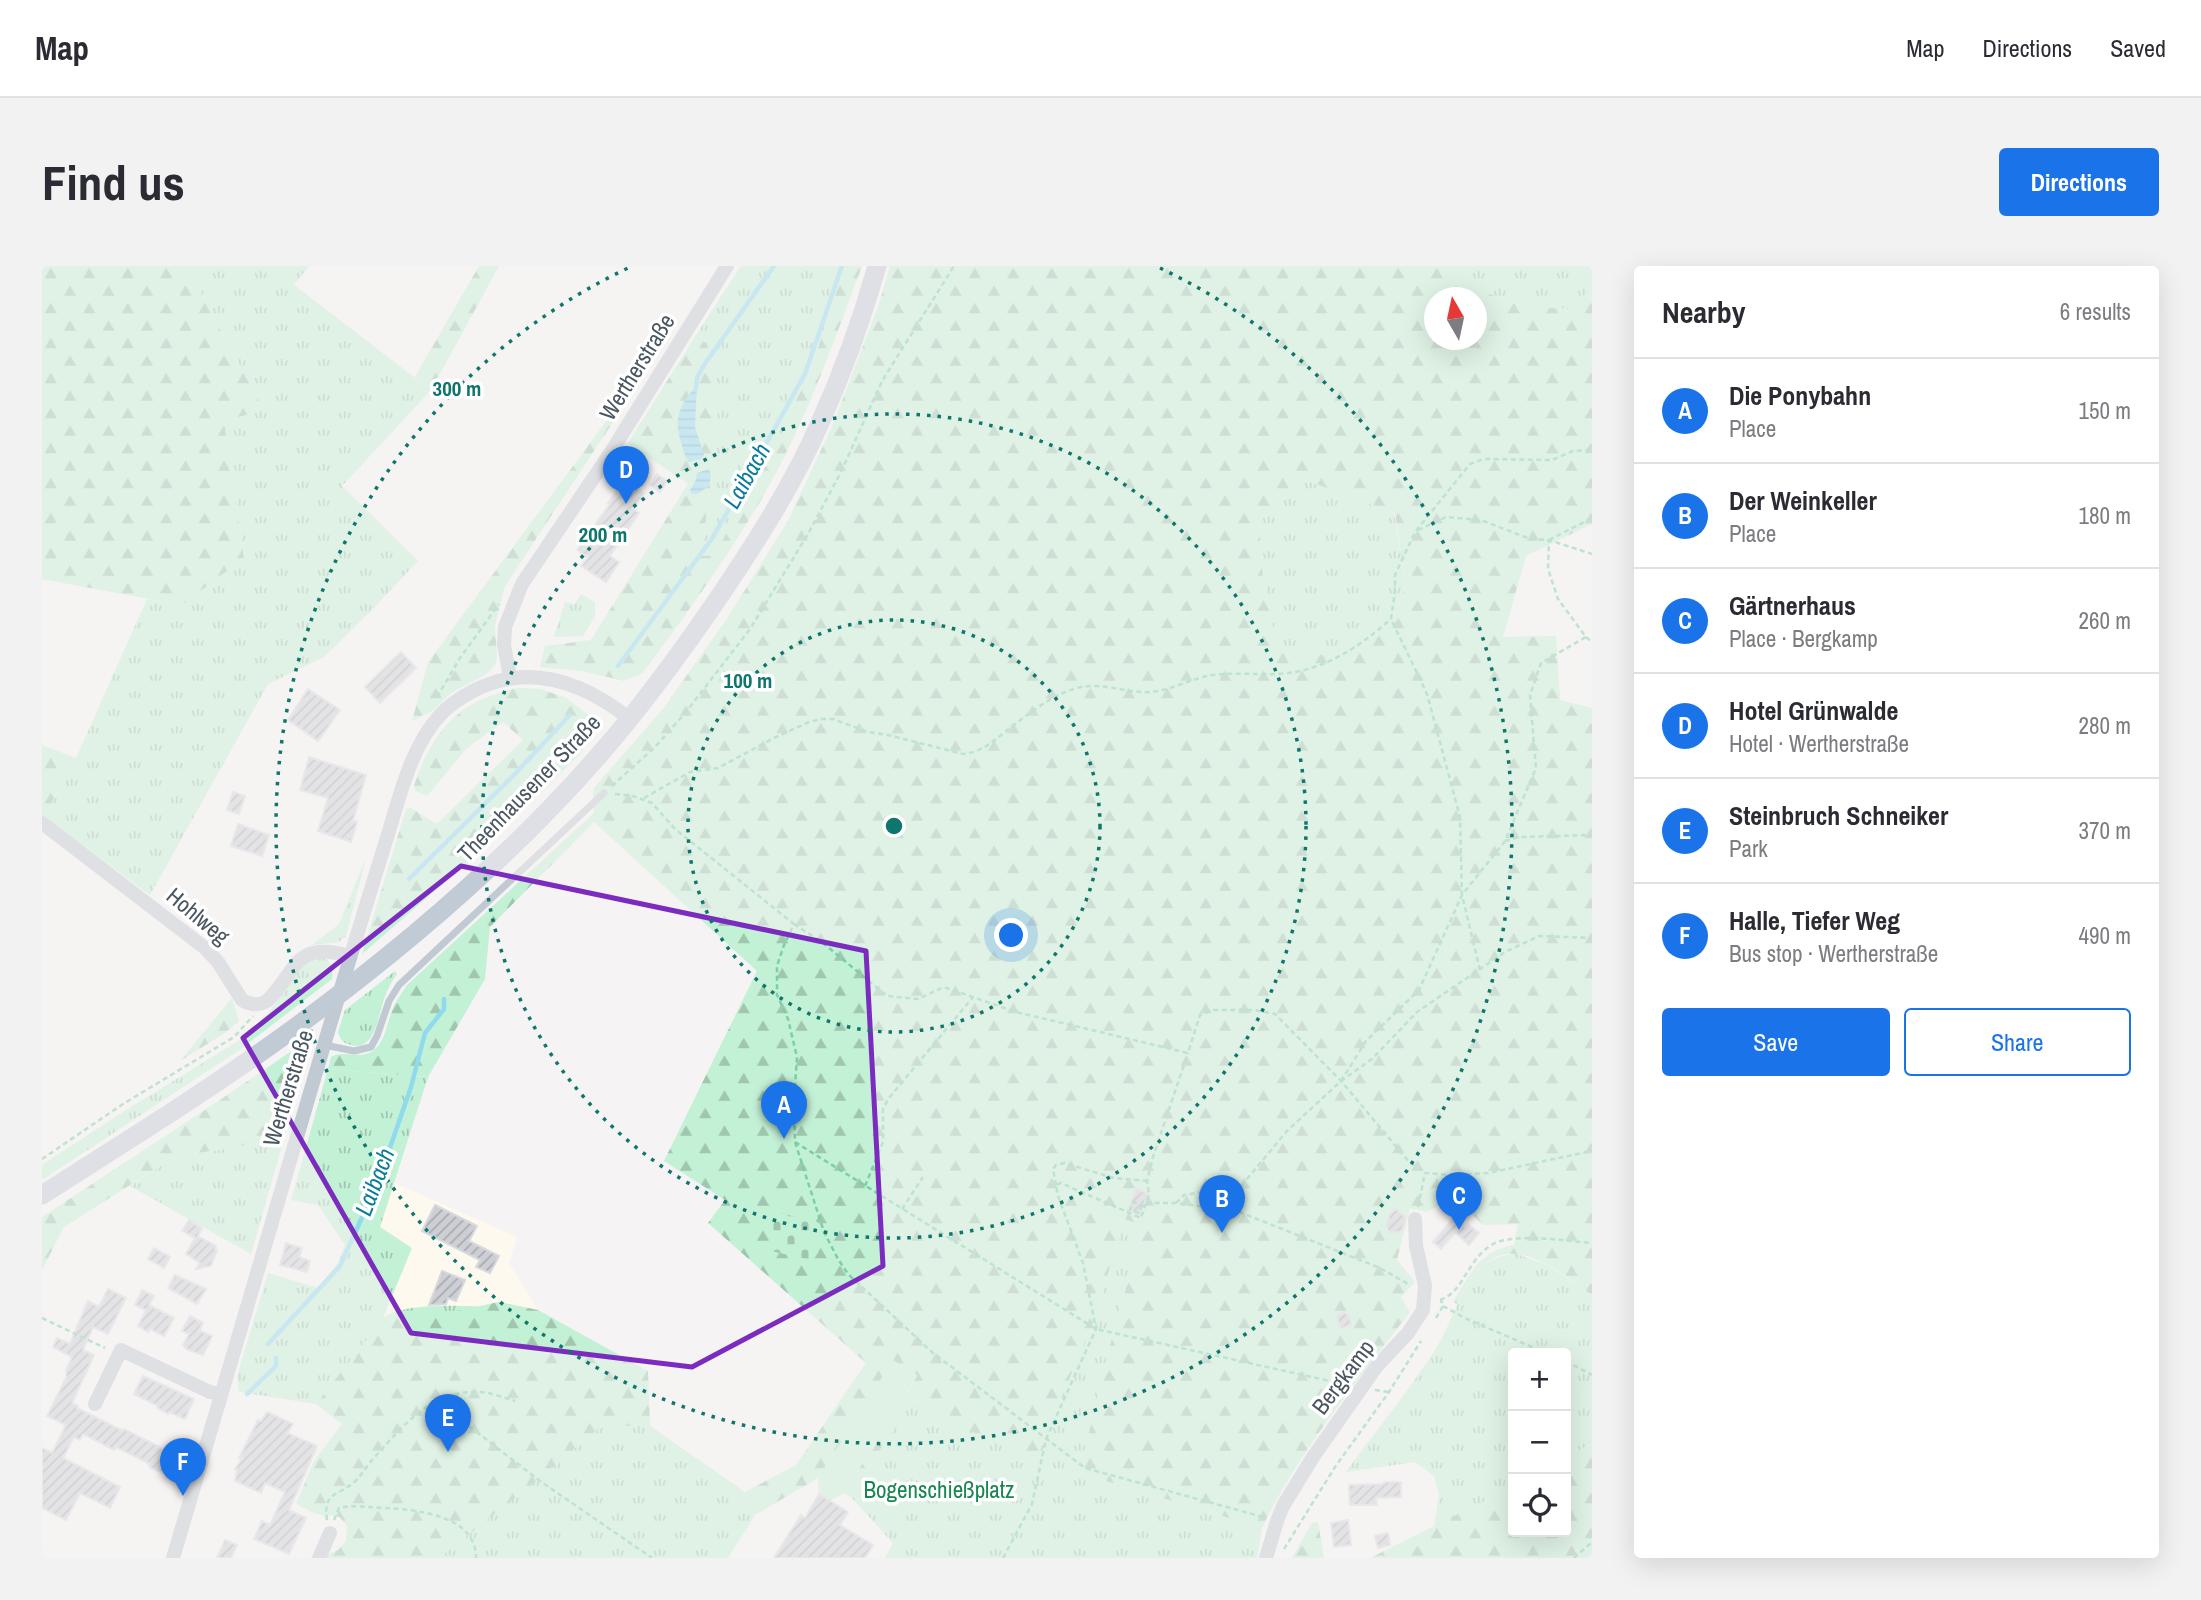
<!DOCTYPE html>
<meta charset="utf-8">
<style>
body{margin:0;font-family:"Archivo Narrow",sans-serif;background:#f2f2f3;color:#2b2b33}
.controls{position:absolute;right:21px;bottom:21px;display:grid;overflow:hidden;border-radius:7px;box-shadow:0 7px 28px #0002}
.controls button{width:63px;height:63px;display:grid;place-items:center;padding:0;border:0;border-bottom:2px solid #e1e1e2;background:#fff;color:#2b2b33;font:35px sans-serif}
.compass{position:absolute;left:1382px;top:21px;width:63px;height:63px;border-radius:50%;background:#fff;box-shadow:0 7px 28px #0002;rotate:351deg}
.you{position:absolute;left:970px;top:670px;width:24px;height:24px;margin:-18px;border:5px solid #fff;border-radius:50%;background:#1a73e8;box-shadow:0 0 0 10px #1a73e833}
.badge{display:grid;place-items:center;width:46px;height:46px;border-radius:50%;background:#1a73e8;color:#fff;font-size:23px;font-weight:700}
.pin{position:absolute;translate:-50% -58px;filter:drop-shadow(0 2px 4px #0008)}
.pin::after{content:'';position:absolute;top:37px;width:24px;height:21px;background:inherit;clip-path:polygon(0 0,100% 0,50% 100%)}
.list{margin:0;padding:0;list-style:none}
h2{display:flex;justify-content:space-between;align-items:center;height:91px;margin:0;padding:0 28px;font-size:30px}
h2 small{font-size:23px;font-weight:400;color:#7c7c81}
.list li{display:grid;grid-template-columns:46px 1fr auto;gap:21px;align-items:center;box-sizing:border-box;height:105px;padding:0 28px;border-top:2px solid #e1e1e2}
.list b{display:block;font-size:26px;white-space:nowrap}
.list p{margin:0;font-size:23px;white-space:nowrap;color:#7c7c81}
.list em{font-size:23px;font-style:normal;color:#7c7c81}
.actions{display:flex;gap:14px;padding:21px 28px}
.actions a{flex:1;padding:16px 0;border:2px solid #1a73e8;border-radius:7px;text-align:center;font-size:24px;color:#1a73e8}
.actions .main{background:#1a73e8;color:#fff}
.icon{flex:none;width:38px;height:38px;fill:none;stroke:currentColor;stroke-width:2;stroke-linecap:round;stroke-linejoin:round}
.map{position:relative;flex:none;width:1550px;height:1292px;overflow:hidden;border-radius:7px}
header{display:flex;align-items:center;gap:42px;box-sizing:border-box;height:98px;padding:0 35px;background:#fff;border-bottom:2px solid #e1e1e2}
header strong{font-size:33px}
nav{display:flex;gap:38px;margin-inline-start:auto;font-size:24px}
.intro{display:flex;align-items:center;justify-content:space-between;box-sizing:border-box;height:168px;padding:0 42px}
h1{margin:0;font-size:49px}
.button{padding:18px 32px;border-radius:7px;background:#1a73e8;color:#fff;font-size:24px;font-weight:700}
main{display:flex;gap:42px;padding:0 42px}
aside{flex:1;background:#fff;border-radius:7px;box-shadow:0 7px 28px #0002}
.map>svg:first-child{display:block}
.commercial{fill:#fdf9ef}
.grass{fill:url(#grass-tufts)}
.forest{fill:url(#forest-firs);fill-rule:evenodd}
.cemetery{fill:url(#cemetery-stones)}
.garden{fill:#c3f1d5}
.water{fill:url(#water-rules)}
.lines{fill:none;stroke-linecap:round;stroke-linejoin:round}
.stream{stroke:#90daee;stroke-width:4.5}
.building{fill:url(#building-hatch);stroke:#d7d9de;stroke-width:2}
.path{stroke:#7ad0a6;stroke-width:2.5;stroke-dasharray:5 3.5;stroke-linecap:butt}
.lane{stroke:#c1cad2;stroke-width:7}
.street{stroke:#c1cad2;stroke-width:14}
.secondary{stroke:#c1cbd6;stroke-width:19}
.marked{fill:none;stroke:#7b2cbf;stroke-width:5;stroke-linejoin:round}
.ring{fill:none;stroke:#0f766e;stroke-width:3.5;stroke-dasharray:3.5 7}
.labels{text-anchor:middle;stroke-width:7;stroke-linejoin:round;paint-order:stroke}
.street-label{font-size:23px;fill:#4a5661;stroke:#fff}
.park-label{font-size:23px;fill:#17864f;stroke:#fff}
.water-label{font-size:24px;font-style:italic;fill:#0c7c9b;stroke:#fff}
.centre{fill:#0f766e;stroke:#fff;stroke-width:3.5}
.ring-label{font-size:21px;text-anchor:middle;font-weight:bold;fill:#0f766e;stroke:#fff;stroke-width:7;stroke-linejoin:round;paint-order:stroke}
</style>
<header>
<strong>Map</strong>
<nav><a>Map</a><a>Directions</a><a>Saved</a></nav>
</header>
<div class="intro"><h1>Find us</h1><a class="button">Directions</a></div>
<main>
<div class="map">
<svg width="1550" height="1292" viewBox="0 0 1550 1292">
<defs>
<pattern id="grass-tufts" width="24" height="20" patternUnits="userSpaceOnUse" patternTransform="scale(1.75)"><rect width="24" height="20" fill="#c3f1d5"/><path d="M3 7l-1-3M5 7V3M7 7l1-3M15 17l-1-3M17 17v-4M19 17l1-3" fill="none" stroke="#a0c6b0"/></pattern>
<pattern id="forest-firs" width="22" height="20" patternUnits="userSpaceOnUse" patternTransform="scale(1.75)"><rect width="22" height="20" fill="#c3f1d5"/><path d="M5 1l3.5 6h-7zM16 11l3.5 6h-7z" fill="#a0c6b0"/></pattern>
<pattern id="cemetery-stones" width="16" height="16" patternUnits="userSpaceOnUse" patternTransform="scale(1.75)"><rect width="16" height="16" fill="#c3f1d5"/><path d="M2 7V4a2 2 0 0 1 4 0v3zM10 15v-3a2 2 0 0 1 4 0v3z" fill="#a0c6b0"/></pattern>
<pattern id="water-rules" width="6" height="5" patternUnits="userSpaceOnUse" patternTransform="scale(1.75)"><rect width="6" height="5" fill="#90daee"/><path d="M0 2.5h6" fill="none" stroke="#78b4c4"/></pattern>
<pattern id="building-hatch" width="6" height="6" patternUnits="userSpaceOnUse" patternTransform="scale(1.75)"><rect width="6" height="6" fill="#cdcfd5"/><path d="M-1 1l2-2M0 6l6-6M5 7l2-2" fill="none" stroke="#a8abb0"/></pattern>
</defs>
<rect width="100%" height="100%" fill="#f5f3f3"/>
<polygon class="commercial" points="353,917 475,971 467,997 496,1044 457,1036 409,1046 341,1053 351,971 338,962"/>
<g class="grass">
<polygon points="144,0 267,0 252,19 389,124 300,220 376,295 328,346 282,391 226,418 108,629 2,551 34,492 105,333 140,339 202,292 182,155 222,144"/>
<polygon points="699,0 803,0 773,91 735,178 672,289 659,290 677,158 652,72"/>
<polygon points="1407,0 1550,0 1550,22 1528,43 1483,41 1426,20"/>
<polygon points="1263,214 1352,247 1364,319 1349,353 1330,372 1304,393 1235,382 1221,314 1217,255"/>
<polygon points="539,328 553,336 553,350 541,370 512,371 523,336 533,338"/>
<polygon points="324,592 304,670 297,676 270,679 297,658"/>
<polygon points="284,692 291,701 290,713 196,785 0,914 0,899 84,844 201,772 228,745 253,707 267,693"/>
<path d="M353,705l2,3c-6,8 -10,16 -13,25 -6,16 -9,56 -36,45 -6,-2 -8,-6 -10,-12l7,-22z"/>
<path d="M286,803l100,8 -48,150 32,21 -29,70c21,-16 81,-12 108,-11l32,185 78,-66h49l95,66 10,23 -27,43h-381l17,-135 -40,-28 -8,9 -77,-12 -2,-16 31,-103 50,15 20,-25 7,-18 -27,-40 -27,-5z"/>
<polygon points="242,873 209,988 88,920 132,891"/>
<polygon points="1082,953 1103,959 1073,1059 1037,1207 1220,1262 1215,1292 843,1292 851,1277 809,1231 867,1137 1053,1052"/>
<path d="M1475,988l30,11 45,30v148l-26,15v-105h-53v134l-79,40 5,-32 -5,-19 -19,-14 -69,10c29,-40 62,-80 89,-122 17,-26 23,-57 43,-80 11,-12 24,-15 39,-16z"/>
</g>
<g class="forest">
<polygon points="0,0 144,0 222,144 182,155 202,292 140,339 0,313"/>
<polygon points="437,0 457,0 389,124 373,111"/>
<path d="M803,0h17c-26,70 -51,141 -86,207 -38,71 -86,135 -133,200l-19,8 -42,-10 -42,-4 5,-21 46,-6 97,-156 -60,-41 66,-105 13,5 12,81 -18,132 13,-1 63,-111 38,-87z"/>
<path d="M848,0h559l19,20 57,21 45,2 22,-21v236l-66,32 -23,81 53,-1 4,64 32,8v587c-30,-20 -76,-63 -111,-28 -11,10 -17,24 -24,37l-4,-2c17,-28 26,-51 61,-57l4,-21 -35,1 -17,-17 -22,-5 -17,9 -17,-4 -13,52 18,22 -14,15 9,15c-51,67 -112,140 -148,216l-183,-55 36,-148 30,-99 -21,-7 -29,99 -60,142 -126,-57 -58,94 -7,-4 73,-117 -24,-15 -75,117 -63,37 -10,-23 51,-27 70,-102 -158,-140 17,-23 -61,-39 93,-190 -163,-149 -104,105 -5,52 -57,98 -100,-8 3,-12c11,-7 25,1 38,-4 17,-7 18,-34 26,-49 4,-7 8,-13 12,-19l187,-172 -1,-24 70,-80 65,-92 60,-96 45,-97 45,-117zM1392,32h42v42h-42zM1263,214l90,33 11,72 -15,34 -19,19 -26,21 -69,-12 -14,-67 -4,-59z"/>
<polygon points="631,65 463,320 453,360 455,392 453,399 443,409 409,427 390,445 370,455 386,396"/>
<path d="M476,422l23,1 25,9 25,19 2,8 -1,12 -13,18 -95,93 -122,106 44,-145 5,-1 26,16 86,-84 -20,-18 -36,26 -40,48 -12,-5 -1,-5c18,-55 45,-86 104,-98z"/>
<polygon points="0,479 34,492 2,551 0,549"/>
<polygon points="190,732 197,755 183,767 138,795"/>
<polygon points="270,771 242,873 132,891 22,961 0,1004 0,951 175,836"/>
<path d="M457,1036l39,8 110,61 2,55h-49l-68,58 -94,74h-114l1,-3 12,-5 8,-9 1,-14c-11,-19 -16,-8 -29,-13 -8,-2 -15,-7 -22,-10l18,-43 28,-37 -26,-20 67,-85 68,-7z"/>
<polygon points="1550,1177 1550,1292 1328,1292 1471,1221 1471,1266 1524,1266 1524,1192"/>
<polygon points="1276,1256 1282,1292 1250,1292 1270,1257"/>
</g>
<polygon class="cemetery" points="733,946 776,956 768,994 725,984"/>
<polygon class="garden" points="851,1094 875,1109 802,1227 788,1235 777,1228 776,1212"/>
<g class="water">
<path d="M655,119l-2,42 9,28 -3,4 -12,3c-5,-6 -6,-13 -8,-20 -8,-25 0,-39 16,-57z"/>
<polygon points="667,203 669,210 667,220 657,227 650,228 648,224 653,216 655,207"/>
</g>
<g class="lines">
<g class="stream">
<polyline points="654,122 655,112 662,99 732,0"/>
<polyline points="576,400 669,274 697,226 763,108 800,0"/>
<polyline points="367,613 472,509 527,450"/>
<polyline points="226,1078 298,1000 336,916 369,821 383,767 402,743 402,733"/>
<polyline points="205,1128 234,1100 234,1092"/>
</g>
</g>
<g class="building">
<polygon points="615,208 625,215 618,226 608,219"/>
<polygon points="582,214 602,227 592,243 597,247 568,290 577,296 564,316 539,300 546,291 535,284 568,238 566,237"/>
<polygon points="359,386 374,402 338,437 323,421"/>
<polygon points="266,423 298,444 276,475 246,454"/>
<polygon points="267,491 324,509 311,555 315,556 309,576 276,565 286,532 258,524"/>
<polygon points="191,526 203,530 197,548 185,544"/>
<polygon points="196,558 227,569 220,590 189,580"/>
<polygon points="1094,922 1106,927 1098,949 1086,944"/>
<polygon points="393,939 435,960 427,975 457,990 448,1007 434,1001 438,994 380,965"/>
<polygon points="1422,940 1429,947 1419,958 1423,961 1426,958 1437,967 1427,979 1413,966 1399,983 1391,976"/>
<polygon points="1354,943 1364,951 1362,959 1359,966 1347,967 1344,960 1348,947"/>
<polygon points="147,954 160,962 156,970 174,980 173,983 175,984 169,1000 154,1003 158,997 144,988 153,972 140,965"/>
<polygon points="244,977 260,982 257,991 268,995 265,1006 238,999"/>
<polygon points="112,982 128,991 122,1002 106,993"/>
<polygon points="400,1005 423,1014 414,1035 406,1032 404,1038 387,1039"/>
<polygon points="133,1009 164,1023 155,1038 126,1022"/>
<polygon points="66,1023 84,1032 66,1068 51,1061 41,1084 52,1089 30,1137 36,1140 35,1142 81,1165 82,1163 132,1188 123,1207 108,1202 106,1197 74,1181 72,1184 41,1168 38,1174 32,1171 21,1192 78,1221 68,1242 38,1227 24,1254 0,1242 0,1182 10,1187 24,1159 5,1150 24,1112 24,1104 30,1091 11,1081 15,1072 28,1078 46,1035 57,1041"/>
<polygon points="100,1024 112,1030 107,1039 132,1052 122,1070 108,1063 106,1066 96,1060 104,1044 93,1039"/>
<polygon points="1302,1046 1308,1051 1309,1059 1299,1063 1294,1050"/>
<polygon points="148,1050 161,1057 157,1064 170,1070 161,1089 146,1084 141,1079 147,1068 140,1065"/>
<polygon points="101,1110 152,1133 143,1153 127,1146 126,1148 115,1142 116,1140 92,1128"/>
<polygon points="225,1146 251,1158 245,1167 275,1180 247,1244 264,1252 247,1288 212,1273 220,1255 228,1259 243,1226 223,1217 219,1227 193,1215 195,1204 193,1203 200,1192 197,1192 216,1154 219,1155"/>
<polygon points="1342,1216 1359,1216 1359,1231 1334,1232 1335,1239 1308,1239 1307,1219 1342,1218"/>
<polygon points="777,1228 806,1246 798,1259 831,1279 823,1292 732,1292 759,1249 763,1252"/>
<polygon points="1306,1254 1309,1279 1292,1281 1289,1257"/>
<polygon points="1346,1267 1348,1279 1336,1282 1333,1270"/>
<polygon points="183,1274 195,1279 189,1292 175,1292"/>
</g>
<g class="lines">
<g class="path">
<polyline points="1376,264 1404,251 1439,254 1488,273 1507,274 1550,288"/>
<polyline points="1507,274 1550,252"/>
<polyline points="1544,371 1550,376"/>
<polyline points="395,431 418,392 457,338"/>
<polyline points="570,520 613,481 644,446 708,363 766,268 799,206 840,115 912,0"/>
<polyline points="573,528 591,530 610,537 633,563 752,658 742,679 735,700 735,729 746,753 755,791 752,834 753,876 782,966 796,993 806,1008 891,1087 1043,1202 1221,1251"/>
<path d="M602,532l46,-26 28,-4 56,-30 35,-16 13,-3h11l35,13 20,3 75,19c19,-2 28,-11 42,-22 22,-17 46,-37 72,-44 25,-7 50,6 75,4 20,-2 40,-14 61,-17 22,-3 43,0 64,-1 45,-2 81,-26 114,-55"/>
<polyline points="1463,575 1478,571 1550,569"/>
<polyline points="752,658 781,677 845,730 876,733 902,721 974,746 1146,787 1158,749 1172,744 1212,744 1233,748 1299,815 1368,897 1383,907 1410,909 1446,907 1550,885"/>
<polyline points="1438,704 1420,629 1418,551 1385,428 1349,353 1353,325 1353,309 1373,266 1428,198 1442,193 1510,194 1531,185 1550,184"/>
<polyline points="1299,815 1324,775 1377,724 1420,629 1463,575 1494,502 1488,429 1499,397 1544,371 1516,333 1506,303 1507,274"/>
<polyline points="753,876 1054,1063 1306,1119"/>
<polyline points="0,893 81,838 192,771 211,750"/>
<polyline points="1014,919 1011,903 1014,899 1022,897 1072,912 1105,915"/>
<polyline points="823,920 841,876 841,843 847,832 931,731"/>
<polyline points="1104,937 1134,937 1195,945 1338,1002 1368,1019"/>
<polyline points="1134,937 1142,929 1148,928 1200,919"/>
<polyline points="1100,939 1097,947 1088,944 1091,936 1102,940"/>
<polyline points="1376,941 1383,907"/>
<polyline points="860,943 881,911"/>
<polyline points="1195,945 1200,919 1245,865 1299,815 1330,793 1375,746 1463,686 1497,670 1550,672"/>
<path d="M1398,1034c17,-6 22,-21 32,-35 6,-9 13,-17 23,-22 25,-10 70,-2 97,0"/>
<polyline points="1401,1040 1425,1053 1504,1087"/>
<polyline points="0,1052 63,1082"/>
<polyline points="1394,1052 1401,1040 1399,1034"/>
<polyline points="1524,1095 1550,1109"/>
<polyline points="1292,1117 1300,1128"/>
<polyline points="1333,1124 1347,1126"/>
<polyline points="415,1129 428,1161 498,1215 610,1292"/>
<path d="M285,1254c-4,-27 9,-24 25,-36 8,-6 14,-17 21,-25 26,-29 56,-67 100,-67 15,-1 29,5 42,9"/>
<path d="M292,1254l5,-12 12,-2c37,3 125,-1 125,52"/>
<polyline points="1242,1283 1293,1201 1347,1126 1379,1075"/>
<polyline points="961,1292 990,1238 1004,1173 1054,1063 1041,997 1016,930 1014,919 1019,917 1099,952 1107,928 1105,915 1111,891 1146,787"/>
<polyline points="1532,1292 1550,1276"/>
</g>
<polyline class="lane" points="283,779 312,785 329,781 335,770 347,735 357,719 562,527"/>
<g class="street">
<polyline points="468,411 462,379 463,361 480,318 569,186 685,0"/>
<path d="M0,557l163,125 13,14 24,38c8,5 16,6 25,1 31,-31 27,-61 83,-45"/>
<polyline points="53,1138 79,1084 168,1126 178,1128"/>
<path d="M131,1292c50,-171 102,-342 151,-513 20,-67 40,-134 61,-201 14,-43 24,-96 56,-130 9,-10 21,-17 32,-23 56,-29 110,-9 157,28"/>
<polyline points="277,1292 288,1267"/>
<polyline points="1224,1292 1235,1255 1241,1240 1271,1191 1335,1100 1366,1067 1381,1044 1383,1019 1374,980 1373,953"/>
</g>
<path class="secondary" d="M0,929c83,-53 167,-105 247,-163 112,-82 220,-173 311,-278 43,-49 80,-100 117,-154 38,-56 76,-115 103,-177 23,-51 42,-104 57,-157"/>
</g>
<path d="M0 0H1550V1292H0ZM419,600l405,85 17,315 -191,101 -281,-34 -168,-295z" fill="#f5f3f3" fill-opacity=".55" fill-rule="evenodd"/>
<path class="marked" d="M419,600l405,85 17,315 -191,101 -281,-34 -168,-295z"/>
<g class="ring">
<circle cx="852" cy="560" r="206"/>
<circle cx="852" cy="560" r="412"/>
<path d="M1118 2A618 618 0 1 1 586 2"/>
</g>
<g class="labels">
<g class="street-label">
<text transform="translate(595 101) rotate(-58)" y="8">Wertherstraße</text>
<text transform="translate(487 522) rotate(-46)" y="8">Theenhausener Straße</text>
<text transform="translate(156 650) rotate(40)" y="8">Hohlweg</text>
<text transform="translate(246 822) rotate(-73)" y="8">Wertherstraße</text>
<text transform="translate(1301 1111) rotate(-53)" y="8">Bergkamp</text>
</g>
<g class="park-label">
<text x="897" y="1232">Bogenschießplatz</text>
</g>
<g class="water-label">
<text transform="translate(705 210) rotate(-61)" y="8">Laibach</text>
<text transform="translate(333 916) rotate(-69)" y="8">Laibach</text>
</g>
</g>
<circle cx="852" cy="560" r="10" class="centre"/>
<g class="ring-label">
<text x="415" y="130">300 m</text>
<text x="561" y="276">200 m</text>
<text x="706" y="422">100 m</text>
</g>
</svg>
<div class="controls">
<button>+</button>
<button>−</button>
<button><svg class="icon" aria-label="locate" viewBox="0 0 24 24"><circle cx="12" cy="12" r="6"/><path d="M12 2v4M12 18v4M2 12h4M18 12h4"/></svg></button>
</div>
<svg class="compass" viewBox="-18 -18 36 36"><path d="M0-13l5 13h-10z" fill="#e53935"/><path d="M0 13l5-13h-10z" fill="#7c7c81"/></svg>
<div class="you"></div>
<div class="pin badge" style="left:742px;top:873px">A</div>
<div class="pin badge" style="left:1180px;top:967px">B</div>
<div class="pin badge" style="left:1417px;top:964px">C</div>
<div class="pin badge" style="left:584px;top:238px">D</div>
<div class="pin badge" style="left:406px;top:1186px">E</div>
<div class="pin badge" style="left:141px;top:1230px">F</div>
</div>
<aside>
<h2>Nearby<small>6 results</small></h2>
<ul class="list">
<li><span class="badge">A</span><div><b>Die Ponybahn</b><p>Place</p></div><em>150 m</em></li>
<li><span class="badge">B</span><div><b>Der Weinkeller</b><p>Place</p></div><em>180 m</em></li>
<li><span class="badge">C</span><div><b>Gärtnerhaus</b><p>Place · Bergkamp</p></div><em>260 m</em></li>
<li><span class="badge">D</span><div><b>Hotel Grünwalde</b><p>Hotel · Wertherstraße</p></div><em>280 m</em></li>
<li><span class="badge">E</span><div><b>Steinbruch Schneiker</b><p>Park</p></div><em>370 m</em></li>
<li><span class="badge">F</span><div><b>Halle, Tiefer Weg</b><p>Bus stop · Wertherstraße</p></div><em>490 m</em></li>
</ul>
<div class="actions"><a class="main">Save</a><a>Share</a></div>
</aside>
</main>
